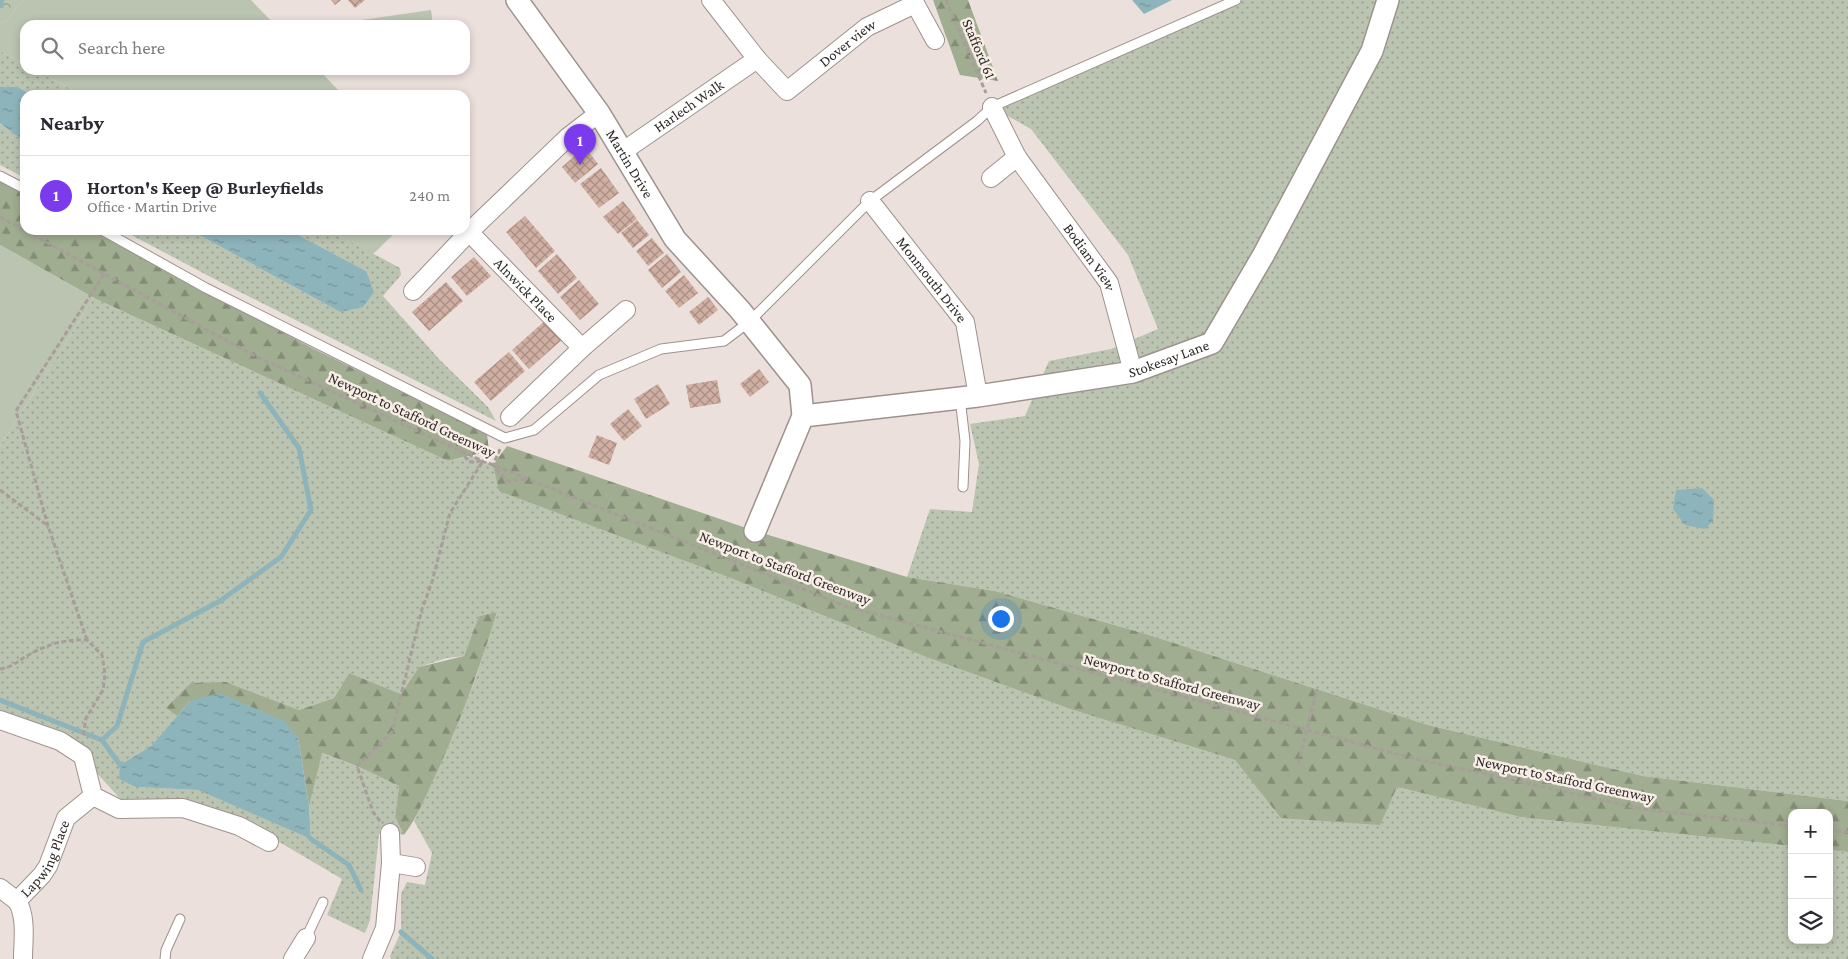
<!DOCTYPE html>
<meta charset="utf-8">
<style>
body{margin:0;font-family:"Crimson Pro",serif;background:#f2f2f3;color:#2b2b33}
.controls{position:absolute;right:15px;bottom:15px;display:grid;overflow:hidden;border-radius:10px;box-shadow:0 2px 8px #0003}
.controls button{width:45px;height:45px;display:grid;place-items:center;padding:0;border:0;border-bottom:1px solid #e1e1e2;background:#fff;color:#2b2b33;font:25px sans-serif}
.you{position:absolute;left:1000px;top:618px;width:18px;height:18px;margin:-12px;border:4px solid #fff;border-radius:50%;background:#1a73e8;box-shadow:0 0 0 8px #1a73e833}
.badge{display:grid;place-items:center;width:32px;height:32px;border-radius:50%;background:#7c3aed;color:#fff;font-size:16px;font-weight:700}
.pin{position:absolute;translate:-50% -41px;filter:drop-shadow(0 1px 2px #0008)}
.pin::after{content:'';position:absolute;top:26px;width:18px;height:15px;background:inherit;clip-path:polygon(0 0,100% 0,50% 100%)}
.list{margin:0;padding:0;list-style:none}
h2{display:flex;justify-content:space-between;align-items:center;height:65px;margin:0;padding:0 20px;font-size:21px}
h2 small{font-size:16px;font-weight:400;color:#7c7c81}
.list li{display:grid;grid-template-columns:32px 1fr auto;gap:15px;align-items:center;box-sizing:border-box;height:80px;padding:0 20px;border-top:1px solid #e1e1e2}
.list b{display:block;font-size:19px;white-space:nowrap}
.list p{margin:0;font-size:16px;white-space:nowrap;color:#7c7c81}
.list em{font-size:16px;font-style:normal;color:#7c7c81}
.icon{flex:none;width:28px;height:28px;fill:none;stroke:currentColor;stroke-width:2;stroke-linecap:round;stroke-linejoin:round}
.map{position:relative;flex:none;width:1848px;height:959px;overflow:hidden}
.search{position:absolute;background:#fff;box-shadow:0 2px 8px #0003;left:20px;top:20px;width:450px;height:55px;display:flex;align-items:center;gap:12px;box-sizing:border-box;padding:0 18px;border-radius:15px;color:#7c7c81;font-size:19px}
.panel{position:absolute;background:#fff;box-shadow:0 2px 8px #0003;left:20px;top:90px;width:450px;height:145px;border-radius:15px}
.map>svg:first-child{display:block}
.grass{fill:url(#grass-dots)}
.forest{fill:url(#forest-firs)}
.park{fill:url(#park-crowns)}
.pitch{fill:#bbc4b0}
.water{fill:url(#water-ripples)}
.lines{fill:none;stroke-linecap:round;stroke-linejoin:round}
.stream{stroke:#8eb4bb;stroke-width:5}
.building{fill:url(#building-cross-hatch)}
.service-casing{stroke:#9d928e;stroke-width:11}
.minor-casing{stroke:#9d928e;stroke-width:20}
.tertiary-casing{stroke:#9d928e;stroke-width:24}
.path{stroke:#a79e9a;stroke-width:3;stroke-dasharray:5 2.5;stroke-linecap:butt}
.service{stroke:#fff;stroke-width:9}
.minor{stroke:#fff;stroke-width:18}
.tertiary{stroke:#fff;stroke-width:21}
.path-bridge{stroke:#a79e9a;stroke-width:3;stroke-dasharray:5 2.5;stroke-linecap:butt}
.labels{text-anchor:middle;stroke-width:5;stroke-linejoin:round;paint-order:stroke}
.street-label{font-size:15px;fill:#2e2a28;stroke:#f9ede8}
</style>
<div class="map">
<svg width="1848" height="959" viewBox="0 0 1848 959">
<defs>
<pattern id="grass-dots" width="8" height="8" patternUnits="userSpaceOnUse" patternTransform="scale(1.25)"><rect width="8" height="8" fill="#bbc4b0"/><path d="M2 2h.1M6 6h.1" fill="none" stroke="#989f8f" stroke-width="1.8" stroke-linecap="round"/></pattern>
<pattern id="forest-firs" width="22" height="20" patternUnits="userSpaceOnUse" patternTransform="scale(1.25)"><rect width="22" height="20" fill="#a0ad90"/><path d="M5 1l3.5 6h-7zM16 11l3.5 6h-7z" fill="#838d76"/></pattern>
<pattern id="park-crowns" width="20" height="18" patternUnits="userSpaceOnUse" patternTransform="scale(1.25)"><rect width="20" height="18" fill="#bbc4b0"/><path d="M2 6a3 3 0 1 1 6 0M12 15a3 3 0 1 1 6 0" fill="none" stroke="#989f8f"/></pattern>
<pattern id="water-ripples" width="26" height="14" patternUnits="userSpaceOnUse" patternTransform="scale(1.25)"><rect width="26" height="14" fill="#8eb4bb"/><path d="M2 4q2-2 4 0t4 0M15 11q2-2 4 0t4 0" fill="none" stroke="#749398"/></pattern>
<pattern id="building-cross-hatch" width="8" height="8" patternUnits="userSpaceOnUse" patternTransform="scale(1.25)"><rect width="8" height="8" fill="#d0aea2"/><path d="M0 0l8 8M0 8l8-8" fill="none" stroke="#a98e84"/></pattern>
</defs>
<rect width="100%" height="100%" fill="#ebe0db"/>
<g class="grass">
<polygon points="1236,0 1848,0 1848,801 1643,776 1428,725 1146,634 995,591 907,577 930,509 972,512 979,464 970,424 1025,416 1049,361 1111,349 1158,329 1128,255 1031,129 992,107"/>
<polygon points="0,51 25,64 25,70 36,70 82,95 32,95 18,87 0,87"/>
<polygon points="0,123 14,134 25,141 25,178 0,165"/>
<polygon points="122,230 190,230 340,312 366,271 289,230 329,230 400,268 401,275 383,296 439,359 488,407 496,421 224,284"/>
<polygon points="94,298 448,461 472,456 493,465 500,491 733,579 926,657 1073,710 1235,760 1282,818 1397,787 1520,817 1792,846 1792,940 1829,940 1829,850 1848,852 1848,959 391,959 390,956 401,932 401,894 407,882 425,885 432,853 414,821 453,736 476,677 497,612 479,616 464,656 447,658 419,667 401,694 349,673 334,698 299,710 226,682 167,709 177,716 151,746 120,765 136,787 198,790 311,838 309,806 321,753 357,766 399,786 395,817 404,835 390,833 379,834 370,920 365,933 327,915 342,879 264,833 125,804 62,735 0,714 0,446"/>
</g>
<g class="forest">
<polygon points="933,0 968,0 998,81 960,75"/>
<polygon points="0,181 25,194 25,230 92,230 312,348 487,434 489,451 448,461 94,298 0,245"/>
<polygon points="507,446 755,531 907,577 995,591 1146,634 1428,725 1643,776 1848,801 1848,852 1829,850 1829,813 1792,813 1792,846 1520,817 1397,787 1380,825 1281,818 1235,760 1073,710 926,657 733,579 499,491 493,465"/>
<path d="M497,612c-17,55 -36,109 -61,162 -10,21 -18,42 -32,61l-9,-18 4,-31 -42,-20 -35,-13 -13,53 -11,-69 -108,-36 -13,15 -11,-8 25,-25 35,-1 73,28 35,-12 15,-25 52,21 18,-27 45,-11 15,-40z"/>
</g>
<polygon class="park" points="0,0 23,0 6,21 0,23"/>
<g class="pitch">
<polygon points="23,0 251,0 275,25 25,25 25,64 0,51 0,23 6,21"/>
<polygon points="431,10 433,25 349,25 348,22"/>
<polygon points="36,70 319,70 343,95 82,95"/>
<polygon points="329,230 398,230 373,254"/>
<polygon points="0,245 94,298 0,446"/>
</g>
<g class="water">
<polygon points="1132,0 1172,0 1144,14"/>
<polygon points="0,87 18,87 32,95 25,95 25,141 14,134 0,123"/>
<polygon points="190,230 289,230 366,271 374,292 363,307 340,312"/>
<polygon points="1702,488 1714,500 1713,521 1705,529 1685,525 1673,509 1676,490"/>
<polygon points="219,693 284,721 298,737 309,806 311,839 198,790 136,787 119,779 120,765 151,746 190,701"/>
</g>
<g class="lines">
<g class="stream">
<polyline points="0,6 2,0"/>
<polyline points="0,700 102,740 120,765"/>
<polyline points="102,740 117,726 143,642 220,601 281,557 311,510 299,448 260,393"/>
<polyline points="311,839 349,865 361,890"/>
<polyline points="401,932 432,959"/>
</g>
</g>
<g class="building">
<polygon points="331,0 341,0 335,5"/>
<polygon points="348,0 365,0 355,8"/>
<polygon points="585,147 598,164 575,183 562,167"/>
<polygon points="601,168 619,193 599,208 580,184"/>
<polygon points="623,201 637,219 618,234 603,217"/>
<polygon points="525,216 555,251 536,268 506,232"/>
<polygon points="637,220 649,235 633,248 621,233"/>
<polygon points="652,238 664,253 648,266 636,251"/>
<polygon points="557,254 577,278 558,294 538,271"/>
<polygon points="667,254 681,272 662,288 648,270"/>
<polygon points="474,257 491,276 467,296 451,277"/>
<polygon points="684,275 698,293 679,308 665,291"/>
<polygon points="579,280 599,304 580,320 560,297"/>
<polygon points="446,282 463,301 429,331 412,312"/>
<polygon points="708,297 718,310 699,325 689,312"/>
<polygon points="547,319 564,338 529,369 512,350"/>
<polygon points="509,352 525,371 491,401 474,382"/>
<polygon points="759,369 769,382 750,397 740,384"/>
<polygon points="717,380 721,403 690,408 686,385"/>
<polygon points="658,384 670,404 646,419 634,399"/>
<polygon points="628,409 642,426 624,441 610,424"/>
<polygon points="597,435 617,443 609,465 588,457"/>
</g>
<g class="lines">
<defs>
<g id="service">
<polyline points="0,176 25,189"/>
<polyline points="102,230 206,288 505,438 534,430 599,375 661,349 724,341 749,322 870,201 977,121 992,107 1236,0"/>
<polyline points="960,398 965,441 963,487"/>
<polyline points="306,938 323,902"/>
<polyline points="165,959 166,950 180,919"/>
</g>
<g id="minor">
<path id="s1" d="M711,0l46,59 30,32 80,-64 48,-23"/>
<polyline points="913,0 935,40"/>
<path id="s2" d="M992,107l25,50 92,126 24,89"/>
<path id="s3" d="M622,152l135,-93"/>
<polyline points="991,178 1017,157"/>
<path id="s4" d="M870,201l95,121 13,74"/>
<path id="s5" d="M469,232l113,116"/>
<polyline points="413,291 469,232 568,137 599,113"/>
<polyline points="510,417 582,348 626,310"/>
<polyline points="0,720 60,741 83,756 93,796 119,809 183,808 239,826 269,842"/>
<polyline points="391,863 416,867"/>
<polyline points="0,888 17,901"/>
<path id="s6" d="M23,959c0,-18 4,-42 -6,-58l25,-26 6,-9 18,-48 27,-22"/>
<polyline points="293,959 306,938"/>
<polyline points="372,959 385,928 391,863 390,833"/>
</g>
<g id="tertiary">
<path id="s7" d="M517,0l82,113 76,126 65,71 60,75 3,31 -48,115"/>
<path id="s8" d="M803,416l175,-20 155,-24 79,-29 52,-89 108,-203 16,-51"/>
</g>
</defs>
<use href="#service" class="service-casing"/>
<use href="#minor" class="minor-casing"/>
<use href="#tertiary" class="tertiary-casing"/>
<g class="path">
<polyline points="946,0 986,93"/>
<polyline points="0,217 257,357 483,461 845,606 1404,756 1642,809 1792,826"/>
<polyline points="500,449 493,465 507,481 527,479"/>
<polyline points="460,450 469,462 483,461"/>
<polyline points="0,490 47,525"/>
<polyline points="87,640 48,526 16,411 104,274"/>
<path d="M0,669c10,-1 17,-7 25,-12 20,-12 39,-18 62,-17l15,15 3,19 -2,16 -17,28 -3,19"/>
<polyline points="380,821 373,812 357,766 392,732 422,609 432,582 450,513 483,461"/>
<polyline points="1829,830 1848,832"/>
</g>
<use href="#service" class="service"/>
<use href="#minor" class="minor"/>
<use href="#tertiary" class="tertiary"/>
<polyline class="path-bridge" points="1298,764 1317,689"/>
</g>
<g class="labels">
<g class="street-label">
<text dy="5" stroke="none"><textPath href="#s1" startOffset="196">Dover view</textPath></text>
<text transform="translate(979 49) rotate(67)" y="5">Stafford 61</text>
<text dy="5" stroke="none"><textPath href="#s3" startOffset="81">Harlech Walk</textPath></text>
<text dy="5" stroke="none"><textPath href="#s7" startOffset="199">Martin Drive</textPath></text>
<text dy="5" stroke="none"><textPath href="#s2" startOffset="180">Bodiam View</textPath></text>
<text dy="5" stroke="none"><textPath href="#s4" startOffset="100">Monmouth Drive</textPath></text>
<text dy="5" stroke="none"><textPath href="#s5" startOffset="81">Alnwick Place</textPath></text>
<text dy="5" stroke="none"><textPath href="#s8" startOffset="371">Stokesay Lane</textPath></text>
<text transform="translate(412 415) rotate(25)" y="5">Newport to Stafford Greenway</text>
<text transform="translate(785 568) rotate(21)" y="5">Newport to Stafford Greenway</text>
<text transform="translate(1172 682) rotate(15)" y="5">Newport to Stafford Greenway</text>
<text transform="translate(1565 779) rotate(12)" y="5">Newport to Stafford Greenway</text>
<text dy="5" stroke="none"><textPath href="#s6" startOffset="111">Lapwing Place</textPath></text>
</g>
</g>
</svg>
<div class="controls">
<button>+</button>
<button>−</button>
<button><svg class="icon" aria-label="layers" viewBox="0 0 24 24"><path d="M12 4l9 5-9 5-9-5zM3 14l9 5 9-5"/></svg></button>
</div>
<div class="you"></div>
<div class="pin badge" style="left:580px;top:165px">1</div>
<div class="search"><svg class="icon" aria-label="search" viewBox="0 0 24 24"><circle cx="10" cy="10" r="6"/><path d="M15 15l6 6"/></svg>Search here</div>
<section class="panel">
<h2>Nearby<small></small></h2>
<ul class="list">
<li><span class="badge">1</span><div><b>Horton's Keep @ Burleyfields</b><p>Office · Martin Drive</p></div><em>240 m</em></li>
</ul>
</section>
</div>
